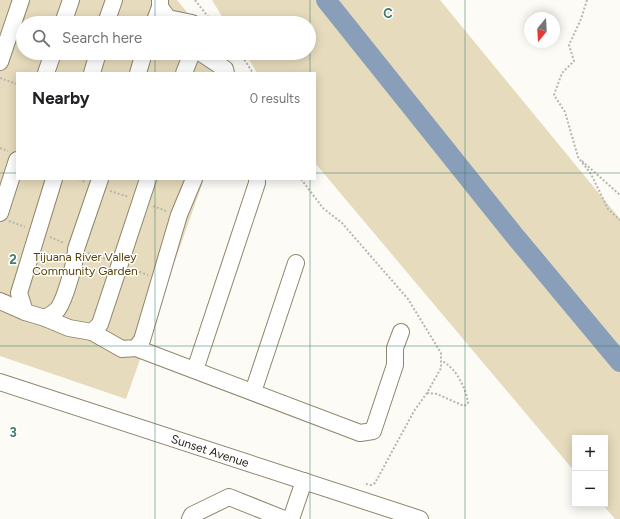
<!DOCTYPE html>
<meta charset="utf-8">
<style>
body{margin:0;font-family:Figtree,sans-serif;background:#f2f2f2;color:#202124}
.controls{position:absolute;right:12px;bottom:12px;display:grid;overflow:hidden;border-radius:0px;box-shadow:0 2px 10px #0003}
.controls button{width:36px;height:36px;display:grid;place-items:center;padding:0;border:0;border-bottom:1px solid #e0e0e0;background:#fff;color:#202124;font:20px sans-serif}
.compass{position:absolute;left:524px;top:12px;width:36px;height:36px;border-radius:50%;background:#fff;box-shadow:0 2px 10px #0003;rotate:198deg}
.list{margin:0;padding:0;list-style:none}
h2{display:flex;justify-content:space-between;align-items:center;height:52px;margin:0;padding:0 16px;font-size:17px}
h2 small{font-size:13px;font-weight:400;color:#757577}
.icon{flex:none;width:22px;height:22px;fill:none;stroke:currentColor;stroke-width:2;stroke-linecap:round;stroke-linejoin:round}
.map{position:relative;flex:none;width:620px;height:519px;overflow:hidden}
.search{position:absolute;background:#fff;box-shadow:0 2px 10px #0003;left:16px;top:16px;width:300px;height:44px;display:flex;align-items:center;gap:10px;box-sizing:border-box;padding:0 14px;border-radius:22px;color:#757577;font-size:15px}
.panel{position:absolute;background:#fff;box-shadow:0 2px 10px #0003;left:16px;top:72px;width:300px;height:108px;border-radius:0px}
.map>svg:first-child{display:block}
.green{fill:#e6dbbc}
.lines{fill:none;stroke-linecap:round;stroke-linejoin:round}
.river{stroke:#899eb9;stroke-width:20}
.minor-casing{stroke:#8f866c;stroke-width:18}
.path{stroke:#b7b5ae;stroke-width:2;stroke-dasharray:2 2;stroke-linecap:butt}
.minor{stroke:#fff;stroke-width:16}
.grid{fill:none;stroke:#407f6d;stroke-width:1;stroke-opacity:0.55}
.labels{text-anchor:middle;stroke-width:3;stroke-linejoin:round;paint-order:stroke}
.park-label{font-size:12px;fill:#554306;stroke:#fff}
.street-label{font-size:12px;fill:#231f15;stroke:#fff}
.grid-label{font-size:13px;text-anchor:middle;font-weight:bold;fill:#407f6d;stroke:#fff;stroke-width:3;stroke-linejoin:round;paint-order:stroke}
</style>
<div class="map">
<svg width="620" height="519" viewBox="0 0 620 519">
<rect width="100%" height="100%" fill="#fdfbf6"/>
<g class="green">
<polygon points="0,0 177,0 196,23 23,23 23,53 219,53 231,73 17,73 17,179 204,179 126,399 0,356"/>
<polygon points="212,0 440,0 620,219 620,519 615,519 602,504 605,504 605,438 575,438 575,472 315,163 315,73 257,73 245,53 309,53 309,23 226,23"/>
</g>
<g class="lines">
<polyline class="river" points="326,0 514,235 620,362"/>
<defs>
<g id="minor">
<polyline points="160,7 168,18 192,23"/>
<polyline points="63,23 71,0"/>
<polyline points="106,23 114,0"/>
<polyline points="154,23 160,7 160,0"/>
<polyline points="201,53 225,69 226,73"/>
<polyline points="0,62 21,0"/>
<polyline points="46,73 53,53"/>
<polyline points="92,73 98,53"/>
<polyline points="138,73 144,53"/>
<polyline points="184,73 192,53"/>
<path d="M54,179l-35,114 6,19 20,6c4,-2 10,-6 13,-9 7,-10 18,-48 18,-60l24,-70"/>
<polyline points="0,213 17,160"/>
<polyline points="0,301 25,312"/>
<polyline points="45,318 69,328 92,332 100,324 148,179"/>
<polyline points="92,332 122,349 136,348 142,340 179,215 194,179"/>
<polyline points="136,348 360,433 373,431 395,365 395,348 401,332"/>
<polyline points="195,370 257,183 257,179"/>
<polyline points="0,382 420,519"/>
<polyline points="253,392 296,263"/>
<polyline points="190,519 192,515 229,497 284,519"/>
<polyline points="291,519 304,481"/>
</g>
</defs>
<use href="#minor" class="minor-casing"/>
<g class="path">
<polyline points="195,0 213,23"/>
<polyline points="587,0 581,19 569,45 574,61 562,73 554,95 565,112 578,157 591,174 608,209 620,220"/>
<polyline points="28,19 39,23"/>
<polyline points="121,53 130,56"/>
<polyline points="240,53 253,73"/>
<polyline points="0,78 17,84"/>
<polyline points="0,148 8,151"/>
<polyline points="582,161 620,195"/>
<polyline points="79,179 85,182"/>
<polyline points="301,179 323,208 342,223 408,299 441,353 441,368 427,393 414,411 375,483 371,485 366,484"/>
<polyline points="110,191 129,197"/>
<polyline points="153,206 166,211"/>
<polyline points="9,221 25,227"/>
<polyline points="50,237 64,243"/>
<polyline points="88,253 107,259"/>
<polyline points="132,269 148,275"/>
<path d="M427,393l10,1 27,12 4,-3c-2,-15 -12,-35 -26,-42"/>
</g>
<use href="#minor" class="minor"/>
</g>
<path class="grid" d="M155,0v23M310,0v73M465,0v519M155,53v20M0,173h17M315,173h305M155,179v340M310,179v340M0,346h620"/>
<g class="labels">
<g class="park-label">
<text x="85" y="261">Tijuana River Valley<tspan x="85" dy="14">Community Garden</tspan></text>
</g>
<g class="street-label">
<text transform="translate(210 451) rotate(18)" y="4">Sunset Avenue</text>
</g>
</g>
<g class="grid-label">
<text x="388" y="18">C</text>
<text x="13" y="264">2</text>
<text x="13" y="437">3</text>
</g>
</svg>
<div class="controls">
<button>+</button>
<button>−</button>
</div>
<svg class="compass" viewBox="-18 -18 36 36"><path d="M0-13l5 13h-10z" fill="#e53935"/><path d="M0 13l5-13h-10z" fill="#757577"/></svg>
<div class="search"><svg class="icon" aria-label="search" viewBox="0 0 24 24"><circle cx="10" cy="10" r="6"/><path d="M15 15l6 6"/></svg>Search here</div>
<section class="panel">
<h2>Nearby<small>0 results</small></h2>
<ul class="list">
</ul>
</section>
</div>
